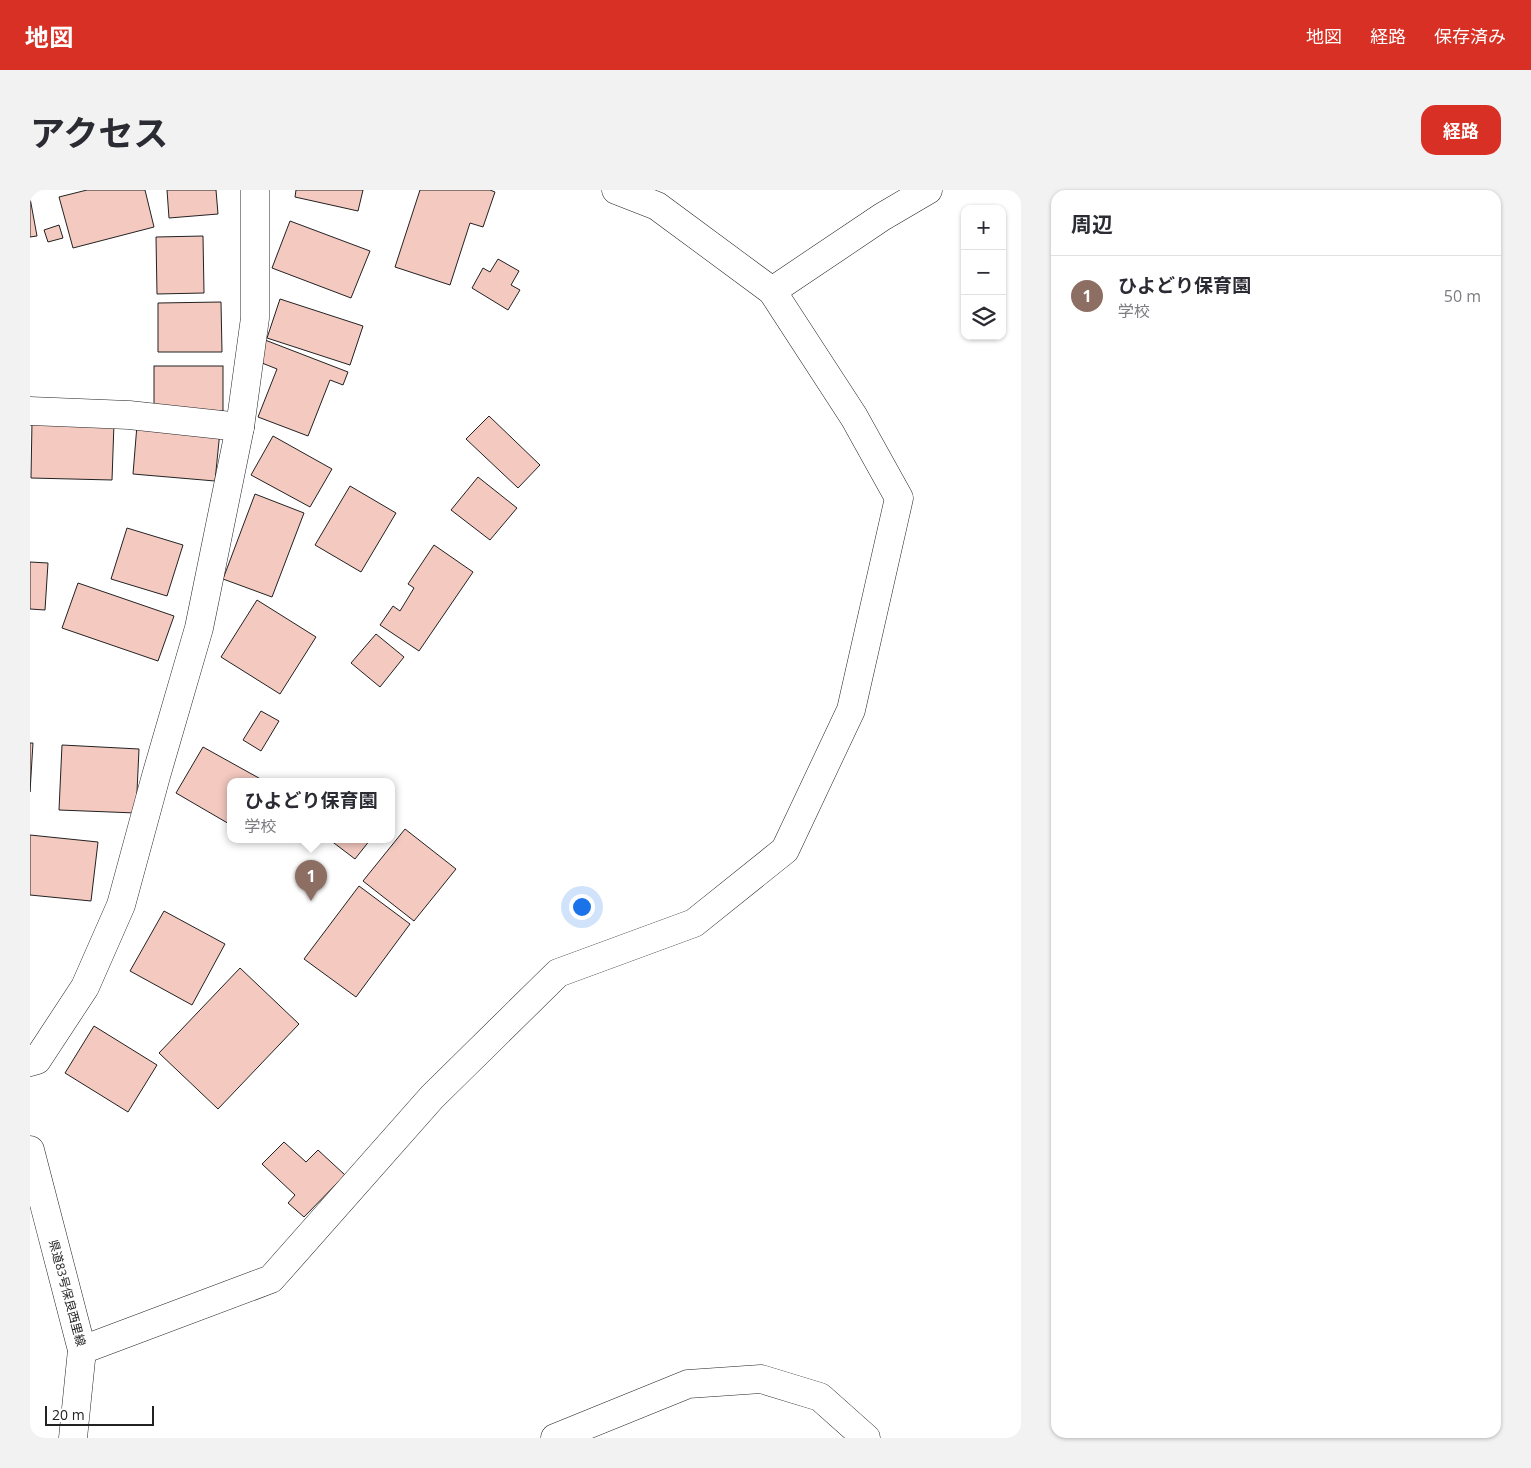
<!DOCTYPE html>
<html lang="ja">
<meta charset="utf-8">
<style>
body{margin:0;font-family:"Open Sans","Noto Sans JP",sans-serif;background:#f2f2f3;color:#2b2b33}
.controls{position:absolute;right:15px;top:15px;display:grid;overflow:hidden;border-radius:10px;box-shadow:0 1px 4px #0004}
.controls button{width:45px;height:45px;display:grid;place-items:center;padding:0;border:0;border-bottom:1px solid #e1e1e2;background:#fff;color:#2b2b33;font:25px sans-serif}
.scale{position:absolute;left:15px;bottom:12px;width:109px;box-sizing:border-box;padding-left:5px;border:2px solid #222;border-top:0;font-size:14px;line-height:18px;white-space:nowrap;color:#222;-webkit-text-stroke:4px #fff;paint-order:stroke}
.you{position:absolute;left:551px;top:716px;width:18px;height:18px;margin:-12px;border:4px solid #fff;border-radius:50%;background:#1a73e8;box-shadow:0 0 0 8px #1a73e833}
.badge{display:grid;place-items:center;width:32px;height:32px;border-radius:50%;background:#d93025;color:#fff;font-size:16px;font-weight:700}
.pin{position:absolute;translate:-50% -41px;filter:drop-shadow(0 1px 2px #0008)}
.pin::after{content:'';position:absolute;top:26px;width:18px;height:15px;background:inherit;clip-path:polygon(0 0,100% 0,50% 100%)}
.popup{position:absolute;left:197px;top:588px;width:168px;height:65px;box-sizing:border-box;display:grid;place-content:center;border-radius:10px;background:#fff;filter:drop-shadow(0 1px 4px #0005);font-size:16px;white-space:nowrap;color:#7c7c81}
.popup b{font-size:19px;color:#2b2b33}
.popup::after{content:'';position:absolute;left:50%;top:100%;margin-left:-10px;border:10px solid transparent;border-top-color:#fff}
.list{margin:0;padding:0;list-style:none}
h2{display:flex;justify-content:space-between;align-items:center;height:65px;margin:0;padding:0 20px;font-size:21px}
h2 small{font-size:16px;font-weight:400;color:#7c7c81}
.list li{display:grid;grid-template-columns:32px 1fr auto;gap:15px;align-items:center;box-sizing:border-box;height:80px;padding:0 20px;border-top:1px solid #e1e1e2}
.list b{display:block;font-size:19px;white-space:nowrap}
.list p{margin:0;font-size:16px;white-space:nowrap;color:#7c7c81}
.list em{font-size:16px;font-style:normal;color:#7c7c81}
.icon{flex:none;width:28px;height:28px;fill:none;stroke:currentColor;stroke-width:2;stroke-linecap:round;stroke-linejoin:round}
.map{position:relative;flex:none;width:991px;height:1248px;overflow:hidden;border-radius:15px}
header{display:flex;align-items:center;gap:30px;box-sizing:border-box;height:70px;padding:0 25px;background:#d93025;color:#fff}
header strong{font-size:24px}
nav{display:flex;gap:28px;margin-inline-start:auto;font-size:18px}
.intro{display:flex;align-items:center;justify-content:space-between;box-sizing:border-box;height:120px;padding:0 30px}
h1{margin:0;font-size:35px}
.button{padding:12px 22px;border-radius:15px;background:#d93025;color:#fff;font-size:18px;font-weight:700}
main{display:flex;gap:30px;padding:0 30px}
aside{flex:1;background:#fff;border-radius:15px;box-shadow:0 1px 4px #0004}
.map>svg:first-child{display:block}
.building{fill:#f3c9c0;stroke:#222}
.lines{fill:none;stroke-linecap:round;stroke-linejoin:round}
.minor-casing{stroke:#222;stroke-width:29}
.major-casing{stroke:#222;stroke-width:29}
.minor{stroke:#fff;stroke-width:28}
.major{stroke:#fff;stroke-width:28}
.labels{text-anchor:middle;stroke-width:4;stroke-linejoin:round;paint-order:stroke}
.street-label{font-size:12px;fill:#222;stroke:#fff}
</style>
<header>
<strong>地図</strong>
<nav><a>地図</a><a>経路</a><a>保存済み</a></nav>
</header>
<div class="intro"><h1>アクセス</h1><a class="button">経路</a></div>
<main>
<div class="map">
<svg width="991" height="1248" viewBox="0 0 991 1248">
<rect width="100%" height="100%" fill="#fff"/>
<g class="building">
<polygon points="57,0 115,0 124,37 43,58 29,7"/>
<polygon points="137,0 186,0 188,24 139,28"/>
<polygon points="266,0 333,0 328,21 265,7"/>
<polygon points="390,0 460,0 465,2 453,37 440,33 420,95 365,77"/>
<polygon points="0,8 7,46 0,47"/>
<polygon points="260,31 340,61 321,108 242,78"/>
<polygon points="29,35 33,48 18,52 14,40"/>
<polygon points="173,46 174,103 127,104 126,47"/>
<polygon points="468,69 489,81 481,95 490,100 478,120 442,98 453,78 460,82"/>
<polygon points="250,109 333,136 320,175 237,148"/>
<polygon points="191,112 192,162 128,162 128,113"/>
<polygon points="235,150 318,182 313,195 300,190 278,246 228,227 247,179 227,171"/>
<rect x="124" y="176" width="69" height="45"/>
<polygon points="459,226 510,275 488,298 436,249"/>
<polygon points="2,231 84,233 82,290 1,288"/>
<polygon points="107,235 190,241 185,291 103,284"/>
<polygon points="243,246 302,279 280,317 221,285"/>
<polygon points="448,287 487,318 460,350 421,320"/>
<polygon points="320,296 366,323 331,382 285,355"/>
<polygon points="225,304 274,323 242,407 193,389"/>
<polygon points="97,338 153,355 137,406 81,389"/>
<polygon points="404,355 443,382 389,461 350,435 363,416 370,421 384,398 378,394"/>
<polygon points="0,372 18,373 15,420 0,419"/>
<polygon points="48,393 144,426 128,471 32,438"/>
<polygon points="227,410 286,447 250,504 191,467"/>
<polygon points="346,444 374,467 350,497 321,473"/>
<polygon points="231,521 249,531 231,561 213,550"/>
<polygon points="0,553 3,553 0,602"/>
<polygon points="32,555 109,559 106,623 29,620"/>
<polygon points="173,557 236,592 201,592 201,635 146,603"/>
<polygon points="375,639 426,679 384,731 333,691"/>
<polygon points="0,645 68,652 61,711 0,705"/>
<polygon points="300,650 340,650 325,669"/>
<polygon points="329,696 380,734 326,807 274,769"/>
<polygon points="134,721 195,754 162,815 100,781"/>
<polygon points="210,778 269,834 188,919 129,863"/>
<polygon points="64,836 127,875 98,922 35,883"/>
<polygon points="254,952 276,972 288,960 315,985 274,1027 258,1013 265,1005 232,974"/>
</g>
<g class="lines">
<defs>
<g id="minor">
<polyline points="742,101 852,27 898,0"/>
<polyline points="0,221 99,225 210,237"/>
<polyline points="0,872 7,870 55,797 91,715 126,586 169,438 210,237 225,128 225,0"/>
<polyline points="52,1160 241,1089 402,907 528,783 664,733 755,660 821,520 869,308 824,227 742,101 627,16 586,0"/>
<polyline points="525,1248 658,1194 731,1189 790,1207 836,1248"/>
</g>
<polyline id="major" points="0,960 52,1160 43,1248"/>
</defs>
<use href="#minor" class="minor-casing"/>
<use href="#major" class="major-casing"/>
<use href="#minor" class="minor"/>
<use href="#major" class="major"/>
</g>
<g class="labels">
<g class="street-label">
<text transform="translate(37 1103) rotate(75)" y="4">県道83号保良西里線</text>
</g>
</g>
</svg>
<div class="controls">
<button>+</button>
<button>−</button>
<button><svg class="icon" aria-label="layers" viewBox="0 0 24 24"><path d="M12 4l9 5-9 5-9-5zM3 14l9 5 9-5"/></svg></button>
</div>
<div class="scale">20 m</div>
<div class="you"></div>
<div class="pin badge" style="left:281px;top:711px;background:#8d6e63">1</div>
<div class="popup"><b>ひよどり保育園</b>学校</div>
</div>
<aside>
<h2>周辺<small></small></h2>
<ul class="list">
<li><span class="badge" style="background:#8d6e63">1</span><div><b>ひよどり保育園</b><p>学校</p></div><em>50 m</em></li>
</ul>
</aside>
</main>
